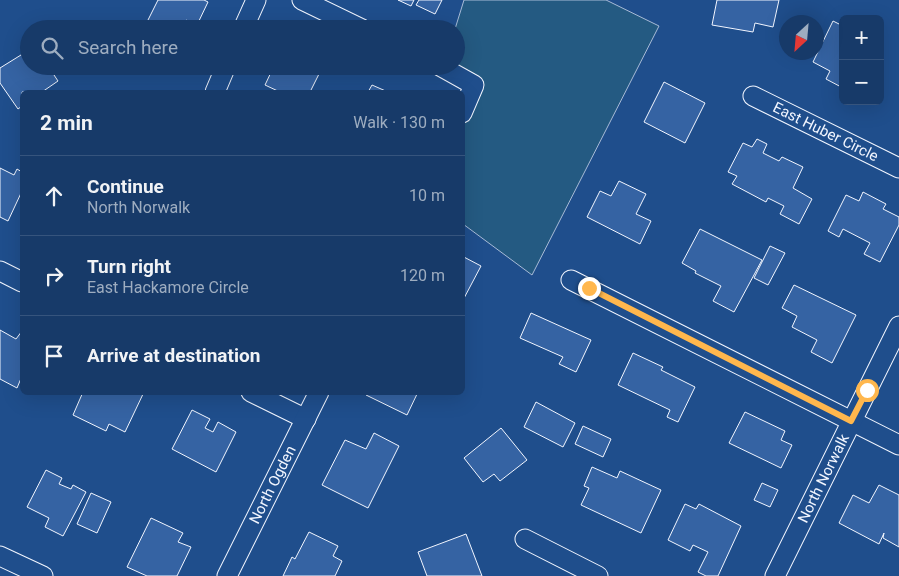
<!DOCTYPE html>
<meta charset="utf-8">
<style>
body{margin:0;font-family:Roboto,sans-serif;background:#244571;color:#f1f3f6}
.controls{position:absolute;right:15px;top:15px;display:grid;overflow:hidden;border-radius:8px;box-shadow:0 5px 20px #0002}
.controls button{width:45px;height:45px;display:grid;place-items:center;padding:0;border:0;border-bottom:1px solid #36547d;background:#173a69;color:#f1f3f6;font:25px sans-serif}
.compass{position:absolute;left:779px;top:15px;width:45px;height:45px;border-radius:50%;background:#173a69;box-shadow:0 5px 20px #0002;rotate:206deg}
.stop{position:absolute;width:15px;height:15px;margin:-11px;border:4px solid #ffb74d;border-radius:50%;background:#fff}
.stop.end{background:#ffb74d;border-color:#fff;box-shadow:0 1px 5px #0008}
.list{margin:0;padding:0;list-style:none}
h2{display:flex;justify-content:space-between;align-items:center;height:65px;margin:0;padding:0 20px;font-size:21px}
h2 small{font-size:16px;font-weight:400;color:#9eadc0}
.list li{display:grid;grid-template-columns:32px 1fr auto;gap:15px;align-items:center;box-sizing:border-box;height:80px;padding:0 20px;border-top:1px solid #36547d}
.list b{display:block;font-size:19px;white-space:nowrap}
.list p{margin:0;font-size:16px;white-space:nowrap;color:#9eadc0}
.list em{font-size:16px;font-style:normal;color:#9eadc0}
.icon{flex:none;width:28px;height:28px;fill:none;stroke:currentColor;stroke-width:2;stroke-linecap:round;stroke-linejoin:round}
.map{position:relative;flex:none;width:899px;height:576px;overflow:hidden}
.search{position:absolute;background:#173a69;box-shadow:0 5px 20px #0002;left:20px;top:20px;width:445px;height:55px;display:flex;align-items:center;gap:12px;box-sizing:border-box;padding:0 18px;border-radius:28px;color:#9eadc0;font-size:19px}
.panel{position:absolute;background:#173a69;box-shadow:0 5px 20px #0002;left:20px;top:90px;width:445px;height:305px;border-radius:8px}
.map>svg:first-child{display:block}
.green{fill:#245a82;stroke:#a8bbd7}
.building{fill:#3563a3;stroke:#f2f6ff}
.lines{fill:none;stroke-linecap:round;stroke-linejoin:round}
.minor-casing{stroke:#f2f6ff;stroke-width:21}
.minor{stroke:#1f4e8c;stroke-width:19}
.route{stroke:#ffb74d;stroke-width:6}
.labels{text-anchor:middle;stroke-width:4;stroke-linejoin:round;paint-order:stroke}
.street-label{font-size:15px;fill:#f2f6ff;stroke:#1f4e8c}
</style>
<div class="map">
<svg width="899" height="576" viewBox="0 0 899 576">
<rect width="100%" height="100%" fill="#1f4e8c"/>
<polygon class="green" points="464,0 606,0 659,26 532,275 463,224 463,107 474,85 456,66 455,29"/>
<g class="building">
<polygon points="158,0 204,0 208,2 197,25 186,20 182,29 155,29 146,24"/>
<polygon points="398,0 414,0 411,6"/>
<polygon points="419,0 442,0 435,14 416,5"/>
<polygon points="717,0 779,0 773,27 755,23 753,32 712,25"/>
<polygon points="833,21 843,26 843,88 826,79 830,71 813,62"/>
<polygon points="29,50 29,66 48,66 58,81 42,92 22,92 22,106 18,109 0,83 0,68"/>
<polygon points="274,66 323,66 310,92 280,92 265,85"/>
<polygon points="664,82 705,103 685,143 644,122"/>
<polygon points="372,85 388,92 368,92"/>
<polygon points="757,139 767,144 763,153 779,161 782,157 803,167 793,188 812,199 799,224 780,214 784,206 768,198 766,202 732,184 737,176 728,172 743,143 752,147"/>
<polygon points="0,168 14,175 17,169 22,172 22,191 8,221 0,217"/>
<polygon points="619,181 646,194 636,214 651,221 640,244 587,217 600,191 611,196"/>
<polygon points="863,192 886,204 883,209 899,217 899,225 880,262 864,254 870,243 843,229 839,237 828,231 846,195 859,201"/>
<polygon points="700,229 762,260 734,312 713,301 721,286 695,273 696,271 682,263"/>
<polygon points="770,246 785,253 768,285 754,278"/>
<polygon points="462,256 481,266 462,302"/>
<polygon points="794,285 856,315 832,363 811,352 817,340 792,327 797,316 782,308"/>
<polygon points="531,313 591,340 576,372 559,364 563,357 520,338"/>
<polygon points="0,330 16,339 22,331 22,376 17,388 0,379"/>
<polygon points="633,353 663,367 661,370 695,387 678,422 667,417 670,410 618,385"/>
<polygon points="83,392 144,392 125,432 109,424 106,431 73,415"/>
<polygon points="367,392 418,392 407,415 366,395"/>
<polygon points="536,402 575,423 563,447 524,427"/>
<polygon points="192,410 210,419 205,428 213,432 218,422 236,432 216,472 172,449"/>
<polygon points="745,412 785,431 781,440 792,445 781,468 729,443"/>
<polygon points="583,426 611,439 603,457 575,444"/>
<polygon points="501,428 527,460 500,481 494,474 483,482 464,458"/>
<polygon points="374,433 399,446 368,508 322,485 345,440 366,449"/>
<polygon points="592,467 617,478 620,471 661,490 641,533 581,505 589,488 584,486"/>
<polygon points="46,470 62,478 59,484 71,489 73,485 86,492 63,536 45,527 49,518 27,507"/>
<polygon points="762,483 778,490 770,507 754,500"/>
<polygon points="879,485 899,495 899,547 883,538 884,533 879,544 839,523 853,495 869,503"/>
<polygon points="91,493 111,502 97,533 77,524"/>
<polygon points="685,504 696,509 699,504 741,526 718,576 706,576 698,572 708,552 693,545 690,551 668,540"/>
<polygon points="151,518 183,533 178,542 191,547 177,576 147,576 127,567"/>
<polygon points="309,532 338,546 333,556 342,561 335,576 283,576 292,557 295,559"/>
<polygon points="466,534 482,576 427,576 418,552"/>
</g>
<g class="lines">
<defs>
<g id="minor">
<polyline points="302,0 362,29"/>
<polyline points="243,29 256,0"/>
<polyline points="440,66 474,85 462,113"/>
<polyline points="215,92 226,66"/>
<path id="s1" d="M753,96l146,72"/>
<polyline points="0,271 22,282"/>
<polyline points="571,280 899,445"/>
<polyline points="251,392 306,419"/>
<polyline points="525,539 598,576"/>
<polyline points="0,556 43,576"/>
<path id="s2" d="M227,576l92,-184"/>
<path id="s3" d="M775,576l124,-250"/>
</g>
</defs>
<use href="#minor" class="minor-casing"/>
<use href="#minor" class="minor"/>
</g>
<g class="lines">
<polyline class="route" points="589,288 851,421 867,390"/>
</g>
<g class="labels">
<g class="street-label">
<text dy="5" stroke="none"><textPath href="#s1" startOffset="81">East Huber Circle</textPath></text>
<text dy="5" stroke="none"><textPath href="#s3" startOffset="109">North Norwalk</textPath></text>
<text dy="5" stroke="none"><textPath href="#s2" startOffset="102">North Ogden</textPath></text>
</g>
</g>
</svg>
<div class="controls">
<button>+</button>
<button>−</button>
</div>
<svg class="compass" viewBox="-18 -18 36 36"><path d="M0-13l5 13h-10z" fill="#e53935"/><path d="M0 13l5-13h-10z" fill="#9eadc0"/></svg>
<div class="stop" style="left:867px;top:390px"></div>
<div class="stop end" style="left:589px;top:288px"></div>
<div class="search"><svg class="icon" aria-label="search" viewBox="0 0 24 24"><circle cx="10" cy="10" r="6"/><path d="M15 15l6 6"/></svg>Search here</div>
<section class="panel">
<h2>2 min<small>Walk · 130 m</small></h2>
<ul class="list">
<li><svg class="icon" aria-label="ahead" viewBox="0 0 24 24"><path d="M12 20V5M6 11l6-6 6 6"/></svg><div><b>Continue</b><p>North Norwalk</p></div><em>10 m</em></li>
<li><svg class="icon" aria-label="right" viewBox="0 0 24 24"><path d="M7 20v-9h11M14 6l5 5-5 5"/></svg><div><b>Turn right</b><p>East Hackamore Circle</p></div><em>120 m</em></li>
<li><svg class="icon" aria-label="arrive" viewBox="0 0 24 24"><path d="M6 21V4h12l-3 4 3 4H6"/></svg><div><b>Arrive at destination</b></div></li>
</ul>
</section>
</div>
